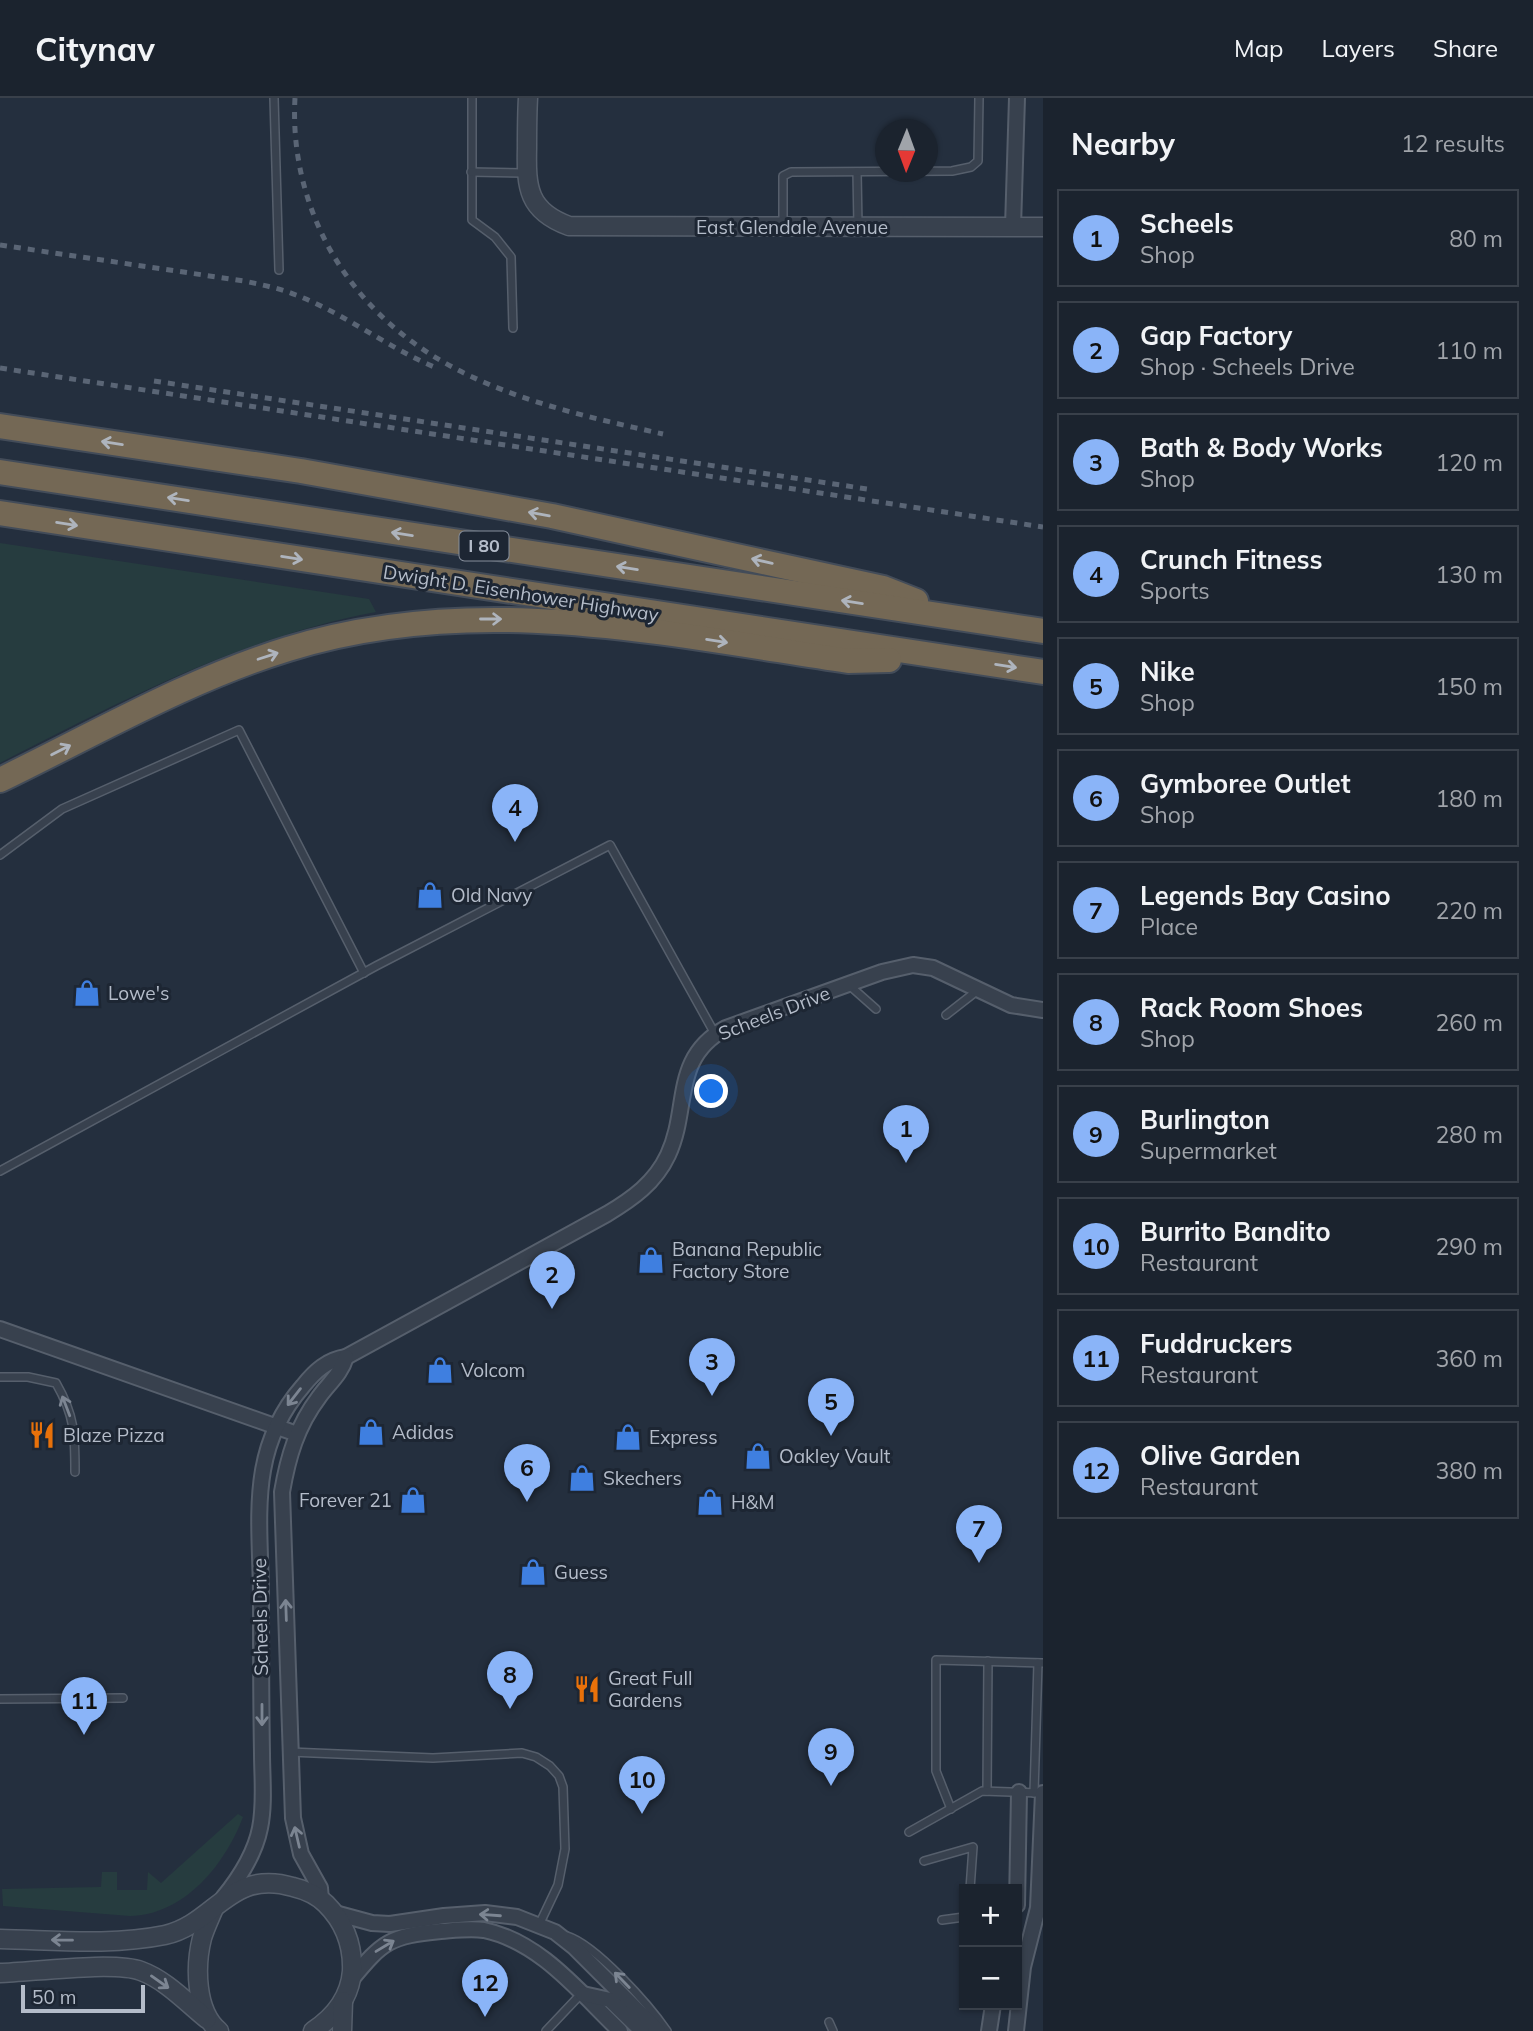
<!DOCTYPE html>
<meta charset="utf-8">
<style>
body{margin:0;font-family:Mulish,sans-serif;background:#282f3a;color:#f1f3f6}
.controls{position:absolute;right:21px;bottom:21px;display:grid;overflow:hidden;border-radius:0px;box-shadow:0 2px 5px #0004}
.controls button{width:63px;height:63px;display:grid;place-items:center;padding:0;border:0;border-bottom:2px solid #39404a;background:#1b232e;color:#f1f3f6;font:35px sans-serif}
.compass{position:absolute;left:875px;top:21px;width:63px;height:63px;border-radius:50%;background:#1b232e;box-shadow:0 2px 5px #0004;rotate:181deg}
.scale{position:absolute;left:21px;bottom:18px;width:124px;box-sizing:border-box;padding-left:7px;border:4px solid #b4bcc9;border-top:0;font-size:19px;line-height:24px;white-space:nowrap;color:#b4bcc9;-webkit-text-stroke:5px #1d2633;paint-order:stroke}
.you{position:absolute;left:712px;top:994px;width:24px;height:24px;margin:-18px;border:5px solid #fff;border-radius:50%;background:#1a73e8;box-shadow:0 0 0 10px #1a73e833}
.badge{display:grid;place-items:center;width:46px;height:46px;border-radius:50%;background:#8ab4f8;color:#111;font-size:23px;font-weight:700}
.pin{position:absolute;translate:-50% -58px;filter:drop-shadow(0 2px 4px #0008)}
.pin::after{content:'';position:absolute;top:37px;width:24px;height:21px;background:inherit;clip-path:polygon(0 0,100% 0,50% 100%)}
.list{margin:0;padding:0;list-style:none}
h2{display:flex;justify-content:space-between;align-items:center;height:91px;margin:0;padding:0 28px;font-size:30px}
h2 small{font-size:23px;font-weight:400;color:#a0a4aa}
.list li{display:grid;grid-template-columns:46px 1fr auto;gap:21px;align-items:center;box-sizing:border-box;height:98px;margin:0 14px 14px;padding:0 14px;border:2px solid #39404a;border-radius:0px}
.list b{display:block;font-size:26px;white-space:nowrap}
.list p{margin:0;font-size:23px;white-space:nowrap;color:#a0a4aa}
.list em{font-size:23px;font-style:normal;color:#a0a4aa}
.map{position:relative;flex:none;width:1043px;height:1933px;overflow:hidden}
header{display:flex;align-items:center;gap:42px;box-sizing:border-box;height:98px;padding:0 35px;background:#1b232e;border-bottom:2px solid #39404a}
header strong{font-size:33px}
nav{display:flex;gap:38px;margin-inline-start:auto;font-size:24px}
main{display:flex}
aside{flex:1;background:#1b232e}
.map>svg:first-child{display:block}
.green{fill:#263c3f}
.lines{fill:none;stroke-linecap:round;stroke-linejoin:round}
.service-casing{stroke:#565f6c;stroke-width:10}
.minor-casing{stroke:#565f6c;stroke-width:18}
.tertiary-casing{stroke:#565f6c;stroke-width:21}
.motorway-casing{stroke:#434c59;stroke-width:28}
.service{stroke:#38414e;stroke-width:7}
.minor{stroke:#38414e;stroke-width:14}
.tertiary{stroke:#38414e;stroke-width:18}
.motorway{stroke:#746855;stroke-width:24}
.rail{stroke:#5a6575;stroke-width:5;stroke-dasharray:7 7;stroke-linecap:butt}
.oneway{stroke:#aeb4bd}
.oneway2{stroke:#7c8592}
.labels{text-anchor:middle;stroke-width:6;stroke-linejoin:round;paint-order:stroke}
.shield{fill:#1d2633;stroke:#878f9c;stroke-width:2}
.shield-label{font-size:18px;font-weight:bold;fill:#b4bcc9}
.street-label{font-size:19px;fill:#b4bcc9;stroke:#1d2633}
.poi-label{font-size:19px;fill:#b4bcc9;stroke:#1d2633;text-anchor:start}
</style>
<header>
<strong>Citynav</strong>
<nav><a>Map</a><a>Layers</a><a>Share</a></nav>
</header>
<main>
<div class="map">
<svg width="1043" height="1933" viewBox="0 0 1043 1933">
<rect width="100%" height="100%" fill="#242f3e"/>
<g class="green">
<path d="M0,445l369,56 7,13c-134,25 -255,89 -376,151z"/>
<path d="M238,1716l5,3c-18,48 -59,98 -113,99l-127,-10 -1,-17 99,-2 1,-15h15v18h30l1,-18 13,11z"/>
</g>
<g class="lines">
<defs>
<g id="service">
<polyline points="274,0 279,172"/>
<polyline points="472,0 472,122 495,139 511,159 513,230"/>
<polyline points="471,74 525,75"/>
<polyline points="857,74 858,128"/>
<polyline points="783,128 783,78 791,74 952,73 971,69 978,63 979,0"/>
<polyline points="0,757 62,711 239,632 364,875"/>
<polyline points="849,887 876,911"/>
<polyline points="946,917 978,892"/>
<polyline points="0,1073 376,868 610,747 715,936"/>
<path d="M0,1279h28l28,6c19,33 19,52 19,89"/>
<polyline points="0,1601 123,1600"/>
<polyline points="290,1654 433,1660 522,1655 536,1659 550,1668 559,1678 563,1689 565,1751 558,1787 539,1827"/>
<polyline points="987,1693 988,1563"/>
<polyline points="1034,1695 1038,1565"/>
<polyline points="951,1711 936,1673 936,1562 1043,1565"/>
<polyline points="909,1734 982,1693 1042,1695"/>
<polyline points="924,1763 973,1749 970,1791"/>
<polyline points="942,1822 964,1819"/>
<path d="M567,1838c29,9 82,69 100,95"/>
<polyline points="829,1924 833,1933"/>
<polyline points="546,1933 581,1896"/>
</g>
<g id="minor">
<polyline points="1013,129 1017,0"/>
<polyline points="0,1231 297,1336"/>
<path d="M223,1800c17,-21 32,-44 37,-70 5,-24 2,-51 2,-75 -1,-53 -1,-106 -1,-160 -1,-76 -13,-144 42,-207 12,-15 24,-26 43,-29l261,-143c25,-15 48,-31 61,-59 22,-47 3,-97 58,-127l156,-56 31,-7 20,3 78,37 32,5"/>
<path d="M321,1801l-1,-11 -19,-34 -8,-36 -11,-326c6,-35 15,-66 37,-95 10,-14 22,-23 27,-40"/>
<polyline points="1017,1807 1019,1694"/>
<polyline points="335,1815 372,1825 390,1826 444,1818 485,1815 517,1819 555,1834 574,1849 658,1933"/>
<path d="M351,1882c32,-39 39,-44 90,-49 14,-1 29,-3 43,-1 57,12 96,63 136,101"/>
<polyline points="583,1896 610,1902 642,1933"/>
<polyline points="989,1933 993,1907"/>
<polyline points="1016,1933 1023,1869 1038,1810 1043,1695"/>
</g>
<g id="tertiary">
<path d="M528,0c-1,17 -1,33 -1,50 -1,40 1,63 42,78l474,1"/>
<path d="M214,1810c-4,10 -9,20 -12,30 -7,28 -7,73 17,93"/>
<path d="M0,1841c54,1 111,7 165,-4 50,-11 65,-67 128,-48 13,3 23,7 33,17 18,18 27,41 26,67 -2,26 -18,46 -39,60"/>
<path d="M0,1875c33,-1 114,-12 141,-2 25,9 46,32 66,48"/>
<polyline points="342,1933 343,1903"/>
</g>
<g id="motorway">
<polyline points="0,328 301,373 552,418 883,490 916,503"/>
<polyline points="0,374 1043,533"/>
<polyline points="0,415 1043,574"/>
<path d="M0,682c95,-46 187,-100 288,-131 186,-58 373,-16 560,12l41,-1"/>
</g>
</defs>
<use href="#service" class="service-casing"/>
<use href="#minor" class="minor-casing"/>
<use href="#tertiary" class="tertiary-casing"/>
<use href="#motorway" class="motorway-casing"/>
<use href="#service" class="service"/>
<use href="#minor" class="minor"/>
<use href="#tertiary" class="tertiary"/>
<use href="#motorway" class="motorway"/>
<g class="rail">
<path d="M295,0c-3,52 9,103 33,148 70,128 204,159 335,188"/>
<path d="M0,147l244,36c18,4 35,7 52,14 50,19 93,54 143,74"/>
<polyline points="0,270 1043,429"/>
<polyline points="154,283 867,391"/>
</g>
</g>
<defs><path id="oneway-shaft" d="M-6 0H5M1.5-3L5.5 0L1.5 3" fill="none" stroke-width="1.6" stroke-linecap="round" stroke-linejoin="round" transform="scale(1.75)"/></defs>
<g class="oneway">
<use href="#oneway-shaft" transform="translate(112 345) rotate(-171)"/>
<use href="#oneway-shaft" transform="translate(178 401) rotate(-171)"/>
<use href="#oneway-shaft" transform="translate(539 416) rotate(-170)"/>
<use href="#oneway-shaft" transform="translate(67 426) rotate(9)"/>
<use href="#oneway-shaft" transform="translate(402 436) rotate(-171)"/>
<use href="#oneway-shaft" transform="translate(292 460) rotate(9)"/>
<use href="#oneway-shaft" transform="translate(762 463) rotate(-167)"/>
<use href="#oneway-shaft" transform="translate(627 470) rotate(-171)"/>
<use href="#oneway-shaft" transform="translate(852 504) rotate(-171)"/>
<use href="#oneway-shaft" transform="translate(491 521)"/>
<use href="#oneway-shaft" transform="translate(717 543) rotate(9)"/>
<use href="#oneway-shaft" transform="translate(268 558) rotate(-18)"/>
<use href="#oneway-shaft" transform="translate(1006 568) rotate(9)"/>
<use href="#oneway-shaft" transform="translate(61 652) rotate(-27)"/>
</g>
<g class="oneway2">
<use href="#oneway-shaft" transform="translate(294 1299) rotate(128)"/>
<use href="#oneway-shaft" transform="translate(66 1308) rotate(-111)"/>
<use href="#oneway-shaft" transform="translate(286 1512) rotate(-92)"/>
<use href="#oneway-shaft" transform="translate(262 1617) rotate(90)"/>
<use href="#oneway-shaft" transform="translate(297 1739) rotate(-103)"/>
<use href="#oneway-shaft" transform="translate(490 1817) rotate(-176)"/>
<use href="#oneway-shaft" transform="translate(62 1842) rotate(-179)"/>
<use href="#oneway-shaft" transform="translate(385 1848) rotate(-31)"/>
<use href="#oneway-shaft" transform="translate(622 1882) rotate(-134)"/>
<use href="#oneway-shaft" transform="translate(160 1884) rotate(35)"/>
</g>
<defs>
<symbol id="shop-bare" viewBox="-9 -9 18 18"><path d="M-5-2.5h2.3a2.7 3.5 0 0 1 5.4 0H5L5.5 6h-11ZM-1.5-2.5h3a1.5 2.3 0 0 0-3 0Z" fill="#3f7fe0" stroke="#1d2633" stroke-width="2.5" paint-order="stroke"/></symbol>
<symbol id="restaurant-bare" viewBox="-9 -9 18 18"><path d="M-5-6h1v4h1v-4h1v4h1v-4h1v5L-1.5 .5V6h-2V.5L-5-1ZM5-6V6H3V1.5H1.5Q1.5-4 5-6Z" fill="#e8710a" stroke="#1d2633" stroke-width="2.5" paint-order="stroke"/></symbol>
</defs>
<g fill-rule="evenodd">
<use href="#shop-bare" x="411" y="778" width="38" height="38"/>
<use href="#shop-bare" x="68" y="876" width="38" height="38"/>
<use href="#shop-bare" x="632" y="1143" width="38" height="38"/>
<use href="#shop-bare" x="421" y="1253" width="38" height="38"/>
<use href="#shop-bare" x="352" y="1315" width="38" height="38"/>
<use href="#restaurant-bare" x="23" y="1318" width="38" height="38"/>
<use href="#shop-bare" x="609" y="1320" width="38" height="38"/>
<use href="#shop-bare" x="739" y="1339" width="38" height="38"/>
<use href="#shop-bare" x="563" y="1361" width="38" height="38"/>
<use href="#shop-bare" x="394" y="1383" width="38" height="38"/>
<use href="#shop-bare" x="691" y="1385" width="38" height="38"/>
<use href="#shop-bare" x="514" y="1455" width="38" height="38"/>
<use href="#restaurant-bare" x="568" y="1572" width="38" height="38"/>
</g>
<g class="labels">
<rect class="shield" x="459.5" y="433.5" width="49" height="29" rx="5"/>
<g class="shield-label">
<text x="484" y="454">I 80</text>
</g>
<g class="street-label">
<text x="792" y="136">East Glendale Avenue</text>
<text transform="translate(521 495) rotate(9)" y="7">Dwight D. Eisenhower Highway</text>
<text transform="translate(774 915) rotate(-21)" y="7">Scheels Drive</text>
<text transform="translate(260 1519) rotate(-91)" y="7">Scheels Drive</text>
</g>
<g class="poi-label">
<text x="451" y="804">Old Navy</text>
<text x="108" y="902">Lowe's</text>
<text x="672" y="1158">Banana Republic<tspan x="672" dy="22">Factory Store</tspan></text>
<text x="461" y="1279">Volcom</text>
<text x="392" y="1341">Adidas</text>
<text x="63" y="1344">Blaze Pizza</text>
<text x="649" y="1346">Express</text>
<text x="779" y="1365">Oakley Vault</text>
<text x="603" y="1387">Skechers</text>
<text x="392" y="1409" text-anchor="end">Forever 21</text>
<text x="731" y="1411">H&amp;M</text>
<text x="554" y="1481">Guess</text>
<text x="608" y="1587">Great Full<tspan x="608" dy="22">Gardens</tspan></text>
</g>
</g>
</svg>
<div class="controls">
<button>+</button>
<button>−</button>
</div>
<svg class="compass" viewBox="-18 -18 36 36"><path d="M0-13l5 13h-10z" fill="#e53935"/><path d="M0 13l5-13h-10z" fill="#a0a4aa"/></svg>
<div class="scale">50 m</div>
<div class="you"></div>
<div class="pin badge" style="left:906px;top:1065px">1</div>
<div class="pin badge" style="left:552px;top:1211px">2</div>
<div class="pin badge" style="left:712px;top:1298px">3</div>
<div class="pin badge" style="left:515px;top:744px">4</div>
<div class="pin badge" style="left:831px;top:1338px">5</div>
<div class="pin badge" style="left:527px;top:1404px">6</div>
<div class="pin badge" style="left:979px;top:1465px">7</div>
<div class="pin badge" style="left:510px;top:1611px">8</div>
<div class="pin badge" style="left:831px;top:1688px">9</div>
<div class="pin badge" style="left:642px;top:1716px">10</div>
<div class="pin badge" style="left:84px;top:1637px">11</div>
<div class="pin badge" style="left:485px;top:1919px">12</div>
</div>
<aside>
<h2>Nearby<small>12 results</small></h2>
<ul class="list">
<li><span class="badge">1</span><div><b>Scheels</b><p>Shop</p></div><em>80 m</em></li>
<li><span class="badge">2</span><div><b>Gap Factory</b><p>Shop · Scheels Drive</p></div><em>110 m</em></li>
<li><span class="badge">3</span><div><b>Bath &amp; Body Works</b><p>Shop</p></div><em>120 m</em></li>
<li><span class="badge">4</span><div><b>Crunch Fitness</b><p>Sports</p></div><em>130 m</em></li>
<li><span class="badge">5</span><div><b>Nike</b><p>Shop</p></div><em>150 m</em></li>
<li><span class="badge">6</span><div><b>Gymboree Outlet</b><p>Shop</p></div><em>180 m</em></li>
<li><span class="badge">7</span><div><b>Legends Bay Casino</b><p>Place</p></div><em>220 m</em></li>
<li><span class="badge">8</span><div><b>Rack Room Shoes</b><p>Shop</p></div><em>260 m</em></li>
<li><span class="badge">9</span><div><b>Burlington</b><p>Supermarket</p></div><em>280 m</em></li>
<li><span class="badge">10</span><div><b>Burrito Bandito</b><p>Restaurant</p></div><em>290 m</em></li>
<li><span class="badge">11</span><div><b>Fuddruckers</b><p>Restaurant</p></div><em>360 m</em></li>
<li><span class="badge">12</span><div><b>Olive Garden</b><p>Restaurant</p></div><em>380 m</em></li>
</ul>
</aside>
</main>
